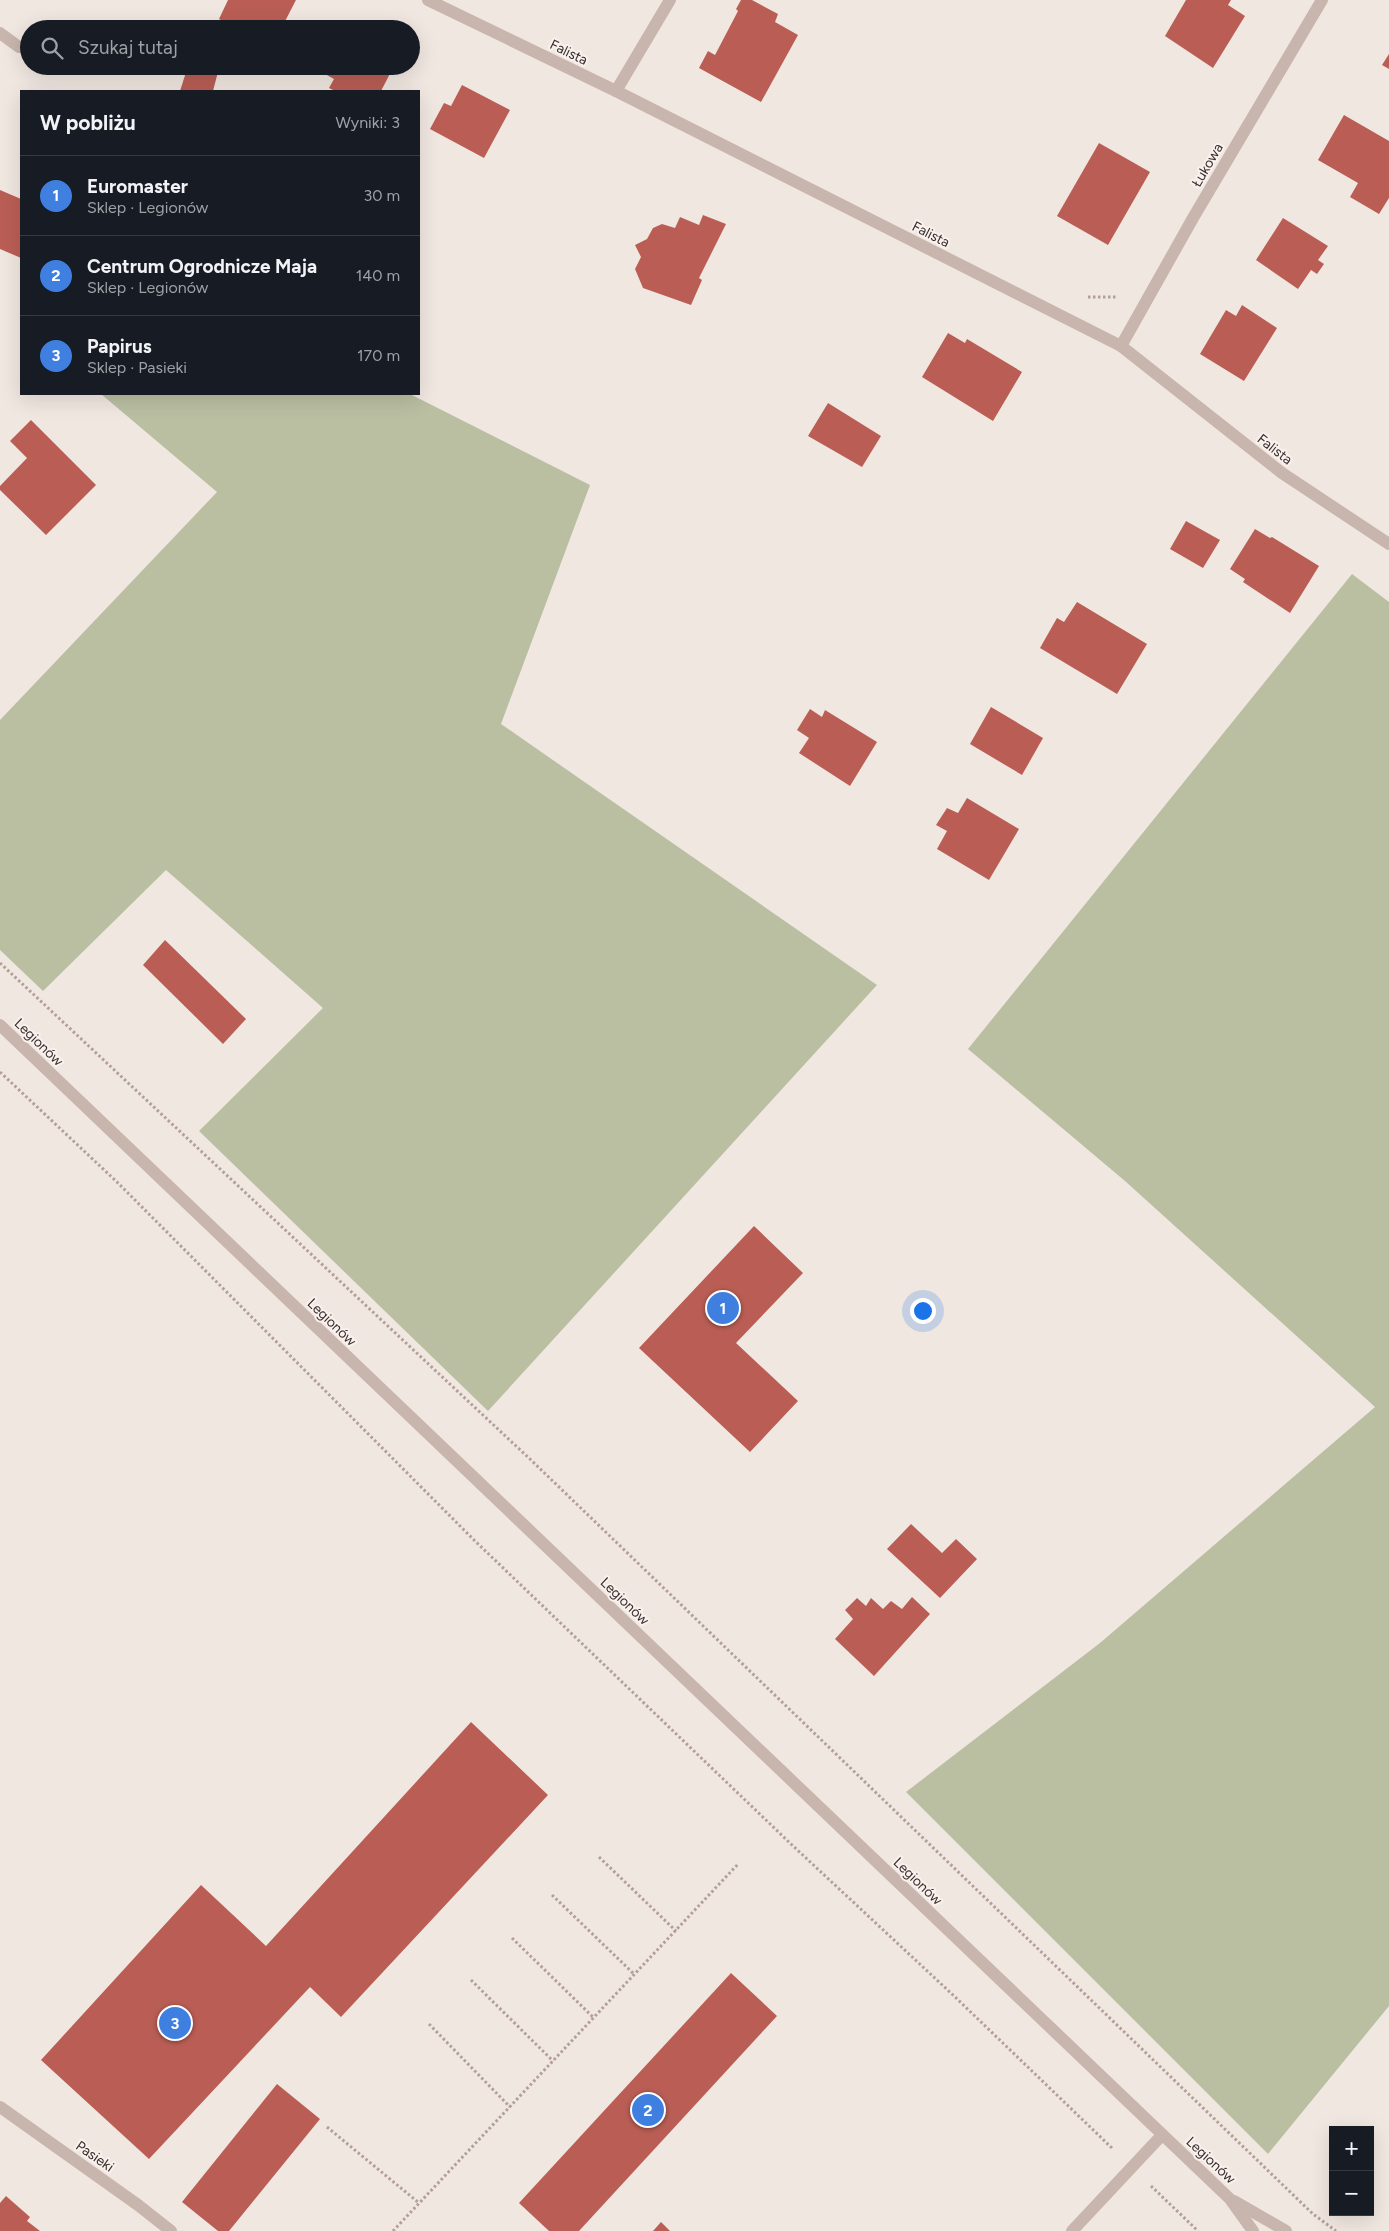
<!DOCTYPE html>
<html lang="pl">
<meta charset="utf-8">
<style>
body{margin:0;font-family:Figtree,sans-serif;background:#242831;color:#f1f3f6}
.controls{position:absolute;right:15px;bottom:15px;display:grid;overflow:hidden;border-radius:0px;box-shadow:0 5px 20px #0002}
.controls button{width:45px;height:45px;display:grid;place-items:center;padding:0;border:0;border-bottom:1px solid #363941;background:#171b24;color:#f1f3f6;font:25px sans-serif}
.you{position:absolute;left:922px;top:1310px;width:18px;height:18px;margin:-12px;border:4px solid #fff;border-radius:50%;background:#1a73e8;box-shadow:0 0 0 8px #1a73e833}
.badge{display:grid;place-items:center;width:32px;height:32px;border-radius:50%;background:#95acac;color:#fff;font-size:16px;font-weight:700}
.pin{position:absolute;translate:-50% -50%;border:2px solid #fff;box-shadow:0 1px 5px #0006}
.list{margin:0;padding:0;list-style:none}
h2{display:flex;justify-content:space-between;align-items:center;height:65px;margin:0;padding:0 20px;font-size:21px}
h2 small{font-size:16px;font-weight:400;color:#9ea1a6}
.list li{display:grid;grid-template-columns:32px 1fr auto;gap:15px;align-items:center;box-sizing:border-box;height:80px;padding:0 20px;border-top:1px solid #363941}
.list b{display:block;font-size:19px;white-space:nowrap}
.list p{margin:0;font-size:16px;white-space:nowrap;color:#9ea1a6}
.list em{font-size:16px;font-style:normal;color:#9ea1a6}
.icon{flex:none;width:28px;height:28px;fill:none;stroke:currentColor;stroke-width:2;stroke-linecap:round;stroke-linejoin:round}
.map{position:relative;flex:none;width:1389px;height:2231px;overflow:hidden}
.search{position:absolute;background:#171b24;box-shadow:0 5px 20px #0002;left:20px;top:20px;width:400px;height:55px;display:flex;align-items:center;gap:12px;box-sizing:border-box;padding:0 18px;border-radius:28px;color:#9ea1a6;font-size:19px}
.panel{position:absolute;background:#171b24;box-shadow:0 5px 20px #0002;left:20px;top:90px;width:400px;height:305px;border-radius:0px}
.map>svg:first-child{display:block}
.green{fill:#babfa2}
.building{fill:#ba5e55}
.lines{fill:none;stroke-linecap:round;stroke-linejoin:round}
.path{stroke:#b49f98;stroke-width:3;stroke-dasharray:2.5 2.5;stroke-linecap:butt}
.service{stroke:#c8b5ad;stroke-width:12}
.minor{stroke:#c8b5ad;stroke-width:12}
.tertiary{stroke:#c8b5ad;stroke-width:12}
.labels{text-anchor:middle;stroke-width:4;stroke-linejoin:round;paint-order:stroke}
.street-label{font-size:14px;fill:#372d2b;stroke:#f9f1ed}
</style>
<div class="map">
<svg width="1389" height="2231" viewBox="0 0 1389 2231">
<rect width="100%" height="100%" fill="#f1e7e1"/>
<g class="green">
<polygon points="101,394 410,394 590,485 501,724 877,985 488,1411 199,1131 323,1008 166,870 43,991 0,950 0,720 217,492"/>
<polygon points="1352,574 1389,602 1389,2006 1268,2154 906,1792 1100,1643 1375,1407 1125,1181 968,1049"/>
</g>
<g class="building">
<polygon points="228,0 296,0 281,29 231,29 232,26 219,19"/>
<polygon points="741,0 752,0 778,14 775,22 798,35 761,102 699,68 708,51 715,55 738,11 736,9"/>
<polygon points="1186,0 1231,0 1228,5 1245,16 1213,68 1165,36"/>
<polygon points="342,21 356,29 338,29"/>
<polygon points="1389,54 1389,69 1382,65"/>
<polygon points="188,66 219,68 213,91 180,91"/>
<polygon points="320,66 394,66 381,91 335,91 329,88 334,79 318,70"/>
<polygon points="462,85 510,110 484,158 430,129 444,103 451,106"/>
<polygon points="1344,115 1389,141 1389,198 1379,214 1350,197 1358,183 1318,160"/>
<polygon points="1099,143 1150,172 1108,245 1057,216"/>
<polygon points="0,190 21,199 21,258 0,249"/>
<polygon points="703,215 726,224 699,278 702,280 691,305 643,288 635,269 641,257 635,245 647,239 653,228 662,224 675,228 680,217 699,225"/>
<polygon points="1283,218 1328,246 1318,260 1324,264 1317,274 1311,270 1298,289 1256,260"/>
<polygon points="1242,305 1277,328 1244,381 1200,354 1226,310 1236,316"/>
<polygon points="948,333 965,343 967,339 1022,372 993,421 922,377"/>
<polygon points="828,403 881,436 862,467 808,436"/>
<polygon points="31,420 96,485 46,535 0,490 0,486 27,458 10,441"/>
<polygon points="1186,521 1220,540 1203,568 1170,549"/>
<polygon points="1255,529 1270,538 1272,537 1319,566 1290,613 1243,582 1245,579 1230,569"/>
<polygon points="1077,602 1147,644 1117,694 1040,648 1057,618 1064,622"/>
<polygon points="991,707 1043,738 1022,775 970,744"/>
<polygon points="810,709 822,717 825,710 877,742 850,786 799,753 809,738 797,730"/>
<polygon points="967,798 1019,829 989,880 937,849 947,831 936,825 947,808 958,813"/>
<polygon points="165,940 246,1019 223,1044 143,965"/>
<polygon points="754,1226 803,1273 736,1343 798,1401 750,1452 639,1348"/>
<polygon points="911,1524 942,1553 956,1539 977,1559 940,1598 887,1549"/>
<polygon points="912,1597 930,1614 874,1676 835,1639 853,1619 845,1610 857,1598 866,1606 871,1598 883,1609 891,1601 902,1609"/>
<polygon points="471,1722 548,1795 341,2017 310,1987 149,2159 41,2060 201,1885 266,1946"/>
<polygon points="731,1973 777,2016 579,2231 549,2231 519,2203"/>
<polygon points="277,2084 320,2119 229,2231 218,2231 182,2202"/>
<polygon points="6,2196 30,2217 27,2221 40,2231 0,2231 0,2203"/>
<polygon points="661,2222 670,2231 653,2231"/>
</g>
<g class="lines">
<g class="path">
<polyline points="1088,297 1117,297"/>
<polyline points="0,963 531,1460 1313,2214 1336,2231"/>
<polyline points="0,1072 117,1182 474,1540 792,1845 953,1995 1113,2149"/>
<polyline points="599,1857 676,1931"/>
<polyline points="552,1895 634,1974"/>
<polyline points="512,1938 594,2018"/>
<polyline points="471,1980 553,2061"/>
<polyline points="429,2024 510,2107"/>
<polyline points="327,2127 419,2203"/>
<polyline points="1151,2186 1198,2231"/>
<polyline points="393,2231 739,1863"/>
</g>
<g class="service">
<polyline points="0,33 19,47"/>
<polyline points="616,91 670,0"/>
<polyline points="1072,2231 1162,2135"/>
</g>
<g class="minor">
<polyline points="428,0 616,91 1121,346 1282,473 1389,544"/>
<polyline points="1121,346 1193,218 1322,0"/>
<polyline points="0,2107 138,2205 171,2231"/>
</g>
<g class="tertiary">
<polyline points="0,1025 1230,2199 1253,2231"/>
<polyline points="1234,2201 1286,2231"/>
</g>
</g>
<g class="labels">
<g class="street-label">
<text transform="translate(569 52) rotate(26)" y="5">Falista</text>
<text transform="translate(1207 165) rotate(-60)" y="5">Łukowa</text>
<text transform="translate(931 234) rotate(27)" y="5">Falista</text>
<text transform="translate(1275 449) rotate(38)" y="5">Falista</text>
<text transform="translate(39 1042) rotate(44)" y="5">Legionów</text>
<text transform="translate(332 1322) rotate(44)" y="5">Legionów</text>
<text transform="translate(625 1601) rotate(44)" y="5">Legionów</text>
<text transform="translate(918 1881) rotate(44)" y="5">Legionów</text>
<text transform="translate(95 2156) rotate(35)" y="5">Pasieki</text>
<text transform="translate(1211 2160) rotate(43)" y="5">Legionów</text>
</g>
</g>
</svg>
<div class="controls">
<button>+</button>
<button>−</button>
</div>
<div class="you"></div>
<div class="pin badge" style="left:723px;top:1308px;background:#3f7fe0">1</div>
<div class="pin badge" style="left:648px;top:2110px;background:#3f7fe0">2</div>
<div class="pin badge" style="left:175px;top:2023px;background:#3f7fe0">3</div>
<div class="search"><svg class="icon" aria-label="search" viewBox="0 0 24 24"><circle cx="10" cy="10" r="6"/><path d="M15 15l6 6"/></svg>Szukaj tutaj</div>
<section class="panel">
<h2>W pobliżu<small>Wyniki: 3</small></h2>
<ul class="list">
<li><span class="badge" style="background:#3f7fe0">1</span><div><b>Euromaster</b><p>Sklep · Legionów</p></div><em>30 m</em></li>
<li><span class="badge" style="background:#3f7fe0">2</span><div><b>Centrum Ogrodnicze Maja</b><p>Sklep · Legionów</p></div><em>140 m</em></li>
<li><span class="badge" style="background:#3f7fe0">3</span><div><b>Papirus</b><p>Sklep · Pasieki</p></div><em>170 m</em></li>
</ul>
</section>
</div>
